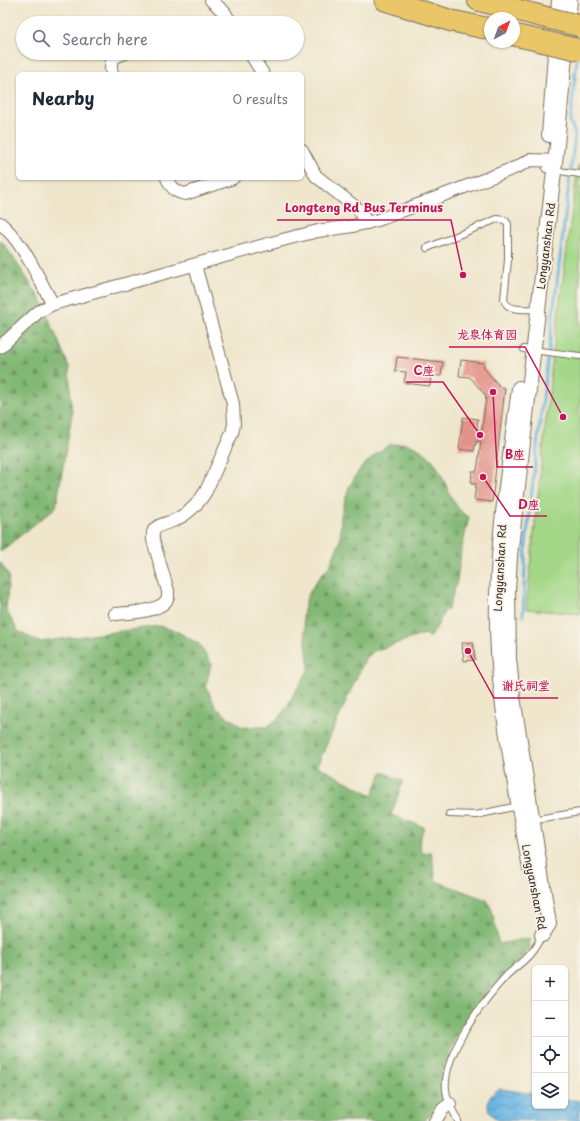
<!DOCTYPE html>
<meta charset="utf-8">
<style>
body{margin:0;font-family:"Playpen Sans","LXGW WenKai TC",sans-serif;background:#f2f2f3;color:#1f2937}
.controls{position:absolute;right:12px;bottom:12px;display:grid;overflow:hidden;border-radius:6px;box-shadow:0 1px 3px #0004}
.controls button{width:36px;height:36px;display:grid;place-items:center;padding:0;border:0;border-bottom:1px solid #e0e1e3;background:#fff;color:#1f2937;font:20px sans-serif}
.compass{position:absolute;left:484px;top:12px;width:36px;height:36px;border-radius:50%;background:#fff;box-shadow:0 1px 3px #0004;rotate:41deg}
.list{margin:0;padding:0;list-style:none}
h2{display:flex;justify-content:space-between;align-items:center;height:52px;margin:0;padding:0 16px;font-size:17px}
h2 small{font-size:13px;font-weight:400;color:#747a83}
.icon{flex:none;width:22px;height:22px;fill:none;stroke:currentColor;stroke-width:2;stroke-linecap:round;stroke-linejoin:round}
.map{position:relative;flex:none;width:580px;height:1121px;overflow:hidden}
.search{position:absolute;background:#fff;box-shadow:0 1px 3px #0004;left:16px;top:16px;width:288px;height:44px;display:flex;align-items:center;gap:10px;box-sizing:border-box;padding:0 14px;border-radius:22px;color:#747a83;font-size:15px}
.panel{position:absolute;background:#fff;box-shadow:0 1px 3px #0004;left:16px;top:72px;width:288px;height:108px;border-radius:6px}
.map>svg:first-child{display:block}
.forest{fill:url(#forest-firs);stroke:#5e7149}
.garden{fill:#a3d787;stroke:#6f8052}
.water{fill:url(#water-waves);stroke:#527080}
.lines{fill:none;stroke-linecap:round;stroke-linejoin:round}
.stream{stroke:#69b5e2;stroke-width:3}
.building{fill:url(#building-hatch)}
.service-casing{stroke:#7a6c5b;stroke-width:8}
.minor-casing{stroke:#7a6c5b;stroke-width:14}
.tertiary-casing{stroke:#7a6c5b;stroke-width:16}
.motorway-casing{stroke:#7a6c5b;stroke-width:23}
.service{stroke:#fff;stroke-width:6}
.minor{stroke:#fff;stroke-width:12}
.tertiary{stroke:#fff;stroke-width:14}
.motorway{stroke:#e9c769;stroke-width:21}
.motorway-bridge-casing{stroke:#7a6c5b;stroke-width:23;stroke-linecap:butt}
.motorway-bridge{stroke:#e9c769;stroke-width:21}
.labels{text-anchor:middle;stroke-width:3.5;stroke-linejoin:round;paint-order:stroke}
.street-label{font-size:11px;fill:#3b2a1e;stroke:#f7f3e8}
.leader{fill:none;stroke:#c2185b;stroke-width:1.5}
.callout-dot{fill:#c2185b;stroke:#f7f3e8;stroke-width:1.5}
.callout-label{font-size:12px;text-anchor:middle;font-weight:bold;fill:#c2185b;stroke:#f7f3e8;stroke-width:3.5;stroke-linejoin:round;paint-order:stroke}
</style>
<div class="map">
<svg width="580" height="1121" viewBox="0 0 580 1121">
<defs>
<pattern id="forest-firs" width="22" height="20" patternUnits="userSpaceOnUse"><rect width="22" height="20" fill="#82b874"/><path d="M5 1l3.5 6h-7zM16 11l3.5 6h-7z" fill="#6c965f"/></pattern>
<pattern id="water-waves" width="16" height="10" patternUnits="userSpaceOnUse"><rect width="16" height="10" fill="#69b5e2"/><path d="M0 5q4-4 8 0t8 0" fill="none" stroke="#5893b7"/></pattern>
<pattern id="building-hatch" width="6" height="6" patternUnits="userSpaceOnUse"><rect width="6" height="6" fill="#ea968e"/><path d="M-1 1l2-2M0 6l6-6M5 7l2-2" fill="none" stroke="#bf7b73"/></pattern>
</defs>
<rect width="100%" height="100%" fill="#f7f3e8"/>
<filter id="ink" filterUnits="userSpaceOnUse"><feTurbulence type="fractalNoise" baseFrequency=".025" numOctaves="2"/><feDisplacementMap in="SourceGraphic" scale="8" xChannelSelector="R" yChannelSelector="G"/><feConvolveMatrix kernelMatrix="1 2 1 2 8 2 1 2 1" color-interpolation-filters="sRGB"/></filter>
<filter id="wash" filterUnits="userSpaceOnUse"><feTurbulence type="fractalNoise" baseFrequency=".012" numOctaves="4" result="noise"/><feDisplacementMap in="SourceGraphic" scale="16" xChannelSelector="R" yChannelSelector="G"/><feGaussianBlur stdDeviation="0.9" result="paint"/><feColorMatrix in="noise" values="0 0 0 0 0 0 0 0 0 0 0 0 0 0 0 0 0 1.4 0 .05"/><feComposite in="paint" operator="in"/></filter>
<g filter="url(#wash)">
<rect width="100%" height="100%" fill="#efe6cc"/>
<g class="forest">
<polygon points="0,240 4,244 42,301 69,367 72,414 56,507 0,552"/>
<path d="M406,443c11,5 21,9 28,19 11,15 18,48 35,55l-8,35 -4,29 -9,29h-3l-10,20 -6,8 -4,-4 -51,17 -9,8 -48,107 55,29 10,-23 21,9 -12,34 33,12 -5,15 3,11 9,-1 5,29 51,19 5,10 7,34 30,-6 1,9 -2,4c-10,12 -22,22 -33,33 -19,20 -46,57 -51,84 -3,10 -2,23 1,33l-21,20h-424v-559l9,14 -3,34 12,21 21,11 120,-16 17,5 23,13 12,20 -5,22 10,22 26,19h25l14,-11 28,-47 -6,-54 4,-18 8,-14 15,-18 10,-24 1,-26 8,-28 11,-18 16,-15 13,-9z"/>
</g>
<polygon class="garden" points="578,165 580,165 580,614 526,609 552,361"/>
<path class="water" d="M500,1089l35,5v12h30v-7l15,2v20l-82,-1c-14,-8 -13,-25 2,-31z"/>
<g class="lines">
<polyline class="stream" points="523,616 526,544 533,481 575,134 570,122 577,58"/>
</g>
<g id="blocks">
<g class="building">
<polygon points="397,357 443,362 441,376 431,375 430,386 404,383 406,372 395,371"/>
<polygon points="461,360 484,363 484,368 500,387 505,388 492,502 474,500 476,484 471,484 472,471 477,471 481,441 476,441 474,451 459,449 463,417 478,419 477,429 482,430 486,396 470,377 459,376"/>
<polygon points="473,642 475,660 464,661 462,643"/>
</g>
</g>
</g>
<g filter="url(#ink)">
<use href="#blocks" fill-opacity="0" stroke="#7a6c5b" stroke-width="1"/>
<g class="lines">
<defs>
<g id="service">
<polyline points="546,169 580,174"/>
<path d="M427,248l70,-29 8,1 3,4v36l-4,39c2,13 23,10 34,10"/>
<polyline points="524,349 580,356"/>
<polyline points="449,814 476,815 518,806"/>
<polyline points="531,820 580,812"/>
<path d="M458,1121c-5,-10 -11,-20 -12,-31 -4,-35 37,-89 60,-114 8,-8 18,-14 25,-23 4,-5 8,-12 11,-18"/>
</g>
<g id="minor">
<polyline points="211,0 225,13 231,23"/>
<polyline points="250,53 263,74"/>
<path d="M112,74c-3,-14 0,-17 13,-21"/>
<polyline points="302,150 316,176 359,210 367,223"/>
<path d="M167,178c4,9 8,14 18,16l48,-16"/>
<path d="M0,223c25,21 37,54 53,81"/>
<polyline points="0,347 38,312 53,304 286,239 318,231 353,226 378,220 517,167 530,160 556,161"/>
<path d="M115,614c13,-1 49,-2 53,-17 0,-2 0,-4 0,-6l-15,-51c0,-4 -1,-7 1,-10 4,-6 16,-7 23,-11 12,-6 22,-16 29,-28l26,-58 2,-9 -1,-20 -38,-139"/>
<polyline points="435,1121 443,1109 450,1104"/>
</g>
<g id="tertiary">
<polyline points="549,135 559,0"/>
<path d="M519,388c-10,80 -24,160 -22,241 2,80 19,160 33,239"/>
<polyline points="542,935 549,924 513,697 509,659 508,591 510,556 557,145 570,0"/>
</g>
<g id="motorway">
<polyline points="385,0 452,21 490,29"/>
<polyline points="478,0 544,17"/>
<polyline points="514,35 541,41"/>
</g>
</defs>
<use href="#service" class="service-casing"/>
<use href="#minor" class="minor-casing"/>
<use href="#tertiary" class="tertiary-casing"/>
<use href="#motorway" class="motorway-casing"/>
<use href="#service" class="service"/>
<use href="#minor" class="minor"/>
<use href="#tertiary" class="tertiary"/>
<use href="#motorway" class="motorway"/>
<defs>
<g id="motorway-bridge">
<polyline points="544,17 580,26"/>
<polyline points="541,41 580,50"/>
</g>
</defs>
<use href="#motorway-bridge" class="motorway-bridge-casing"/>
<use href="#motorway-bridge" class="motorway-bridge"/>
</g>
</g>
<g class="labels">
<g class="street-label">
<text transform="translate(546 246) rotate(-83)" y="4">Longyanshan Rd</text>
<text transform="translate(500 568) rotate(-87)" y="4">Longyanshan Rd</text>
<text transform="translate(534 887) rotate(79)" y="4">Longyanshan Rd</text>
</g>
</g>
<path class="leader" d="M463 275L451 220H277M563 417L525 347H449M480 435L443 382H406M493 392L497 467H533M483 477L510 516H547M468 651L494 698H558"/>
<g class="callout-dot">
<circle cx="463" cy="275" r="4"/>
<circle cx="563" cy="417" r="4"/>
<circle cx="480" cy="435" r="4"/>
<circle cx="493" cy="392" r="4"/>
<circle cx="483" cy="477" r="4"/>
<circle cx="468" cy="651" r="4"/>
</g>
<g class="callout-label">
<text x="364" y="212">Longteng Rd Bus Terminus</text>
<text x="487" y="339">龙泉体育园</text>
<text x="424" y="375">C座</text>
<text x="515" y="459">B座</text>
<text x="529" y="509">D座</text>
<text x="526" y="690">谢氏祠堂</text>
</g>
</svg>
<div class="controls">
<button>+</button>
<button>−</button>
<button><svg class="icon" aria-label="locate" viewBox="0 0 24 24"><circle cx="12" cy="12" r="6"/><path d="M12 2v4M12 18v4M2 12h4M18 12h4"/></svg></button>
<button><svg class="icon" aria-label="layers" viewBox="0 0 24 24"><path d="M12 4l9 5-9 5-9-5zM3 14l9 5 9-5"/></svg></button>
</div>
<svg class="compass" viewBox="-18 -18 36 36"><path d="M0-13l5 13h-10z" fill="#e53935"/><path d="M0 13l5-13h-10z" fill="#747a83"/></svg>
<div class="search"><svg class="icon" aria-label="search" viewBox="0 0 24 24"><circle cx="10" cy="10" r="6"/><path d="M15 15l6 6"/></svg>Search here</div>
<section class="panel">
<h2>Nearby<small>0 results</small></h2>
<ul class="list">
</ul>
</section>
</div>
